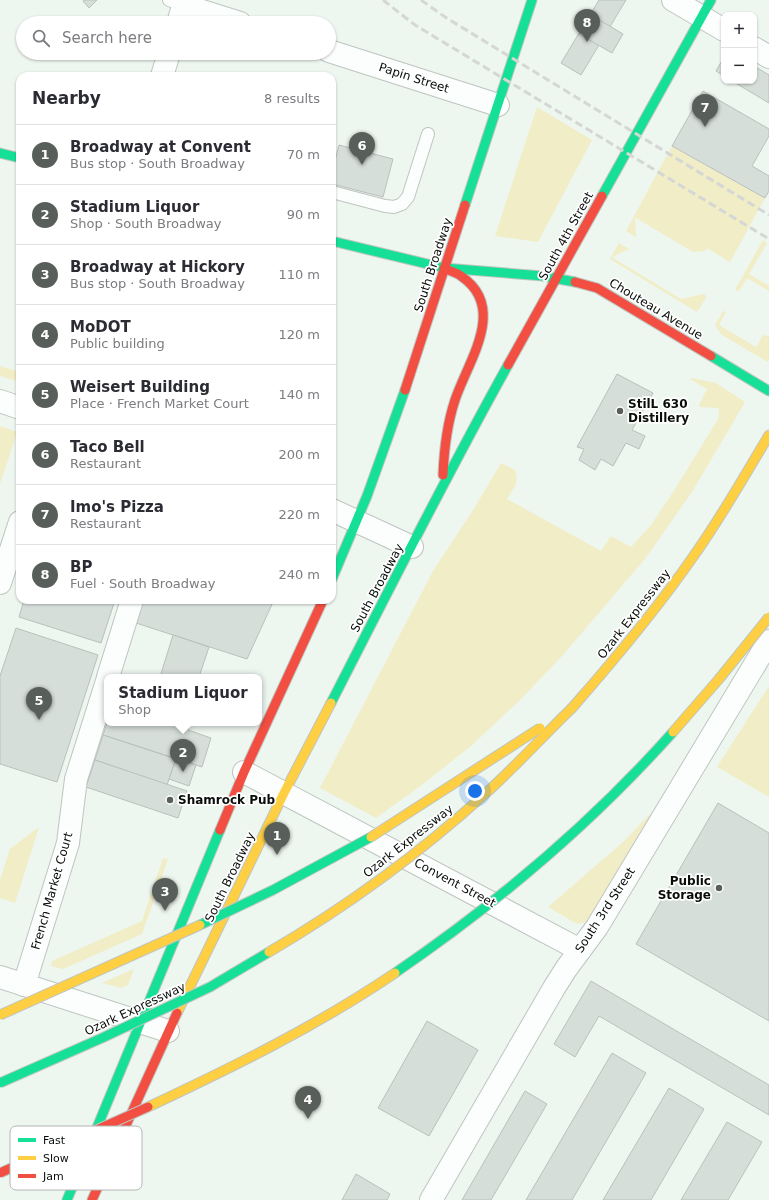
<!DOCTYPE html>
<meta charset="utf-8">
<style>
body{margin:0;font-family:"DejaVu Sans",sans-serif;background:#f2f2f3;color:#2b2b33}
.controls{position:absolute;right:12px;top:12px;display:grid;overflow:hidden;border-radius:8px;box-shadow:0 1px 3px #0004}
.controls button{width:36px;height:36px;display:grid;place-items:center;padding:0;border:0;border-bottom:1px solid #e1e1e2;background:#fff;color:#2b2b33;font:20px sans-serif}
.you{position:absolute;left:475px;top:791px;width:14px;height:14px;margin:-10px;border:3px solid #fff;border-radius:50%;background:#1a73e8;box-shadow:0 0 0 6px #1a73e833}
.badge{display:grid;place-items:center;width:26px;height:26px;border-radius:50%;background:#585f5a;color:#fff;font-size:13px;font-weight:700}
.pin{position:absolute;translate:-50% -33px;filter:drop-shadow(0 1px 2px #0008)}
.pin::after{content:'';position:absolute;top:21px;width:14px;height:12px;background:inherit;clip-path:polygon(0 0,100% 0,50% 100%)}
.popup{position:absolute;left:104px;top:674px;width:158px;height:52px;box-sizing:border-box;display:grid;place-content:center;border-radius:8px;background:#fff;filter:drop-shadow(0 1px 3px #0005);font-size:13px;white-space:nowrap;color:#7c7c81}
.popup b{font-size:15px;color:#2b2b33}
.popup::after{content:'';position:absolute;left:50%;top:100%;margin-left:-8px;border:8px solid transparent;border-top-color:#fff}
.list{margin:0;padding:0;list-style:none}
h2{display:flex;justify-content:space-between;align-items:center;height:52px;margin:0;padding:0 16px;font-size:17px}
h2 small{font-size:13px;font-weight:400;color:#7c7c81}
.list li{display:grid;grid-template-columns:26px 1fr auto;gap:12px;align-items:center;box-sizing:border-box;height:60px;padding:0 16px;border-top:1px solid #e1e1e2}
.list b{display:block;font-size:15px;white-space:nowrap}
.list p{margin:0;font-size:13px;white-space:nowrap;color:#7c7c81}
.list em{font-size:13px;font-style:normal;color:#7c7c81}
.icon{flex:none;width:22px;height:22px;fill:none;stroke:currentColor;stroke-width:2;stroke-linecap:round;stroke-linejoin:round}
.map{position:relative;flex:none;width:769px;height:1200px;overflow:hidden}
.search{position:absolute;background:#fff;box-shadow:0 1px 3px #0004;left:16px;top:16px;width:320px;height:44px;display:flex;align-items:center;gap:10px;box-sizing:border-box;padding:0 14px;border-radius:22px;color:#7c7c81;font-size:15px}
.panel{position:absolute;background:#fff;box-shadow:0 1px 3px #0004;left:16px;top:72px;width:320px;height:532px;border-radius:12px}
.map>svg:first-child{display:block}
.green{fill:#f1edc6}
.building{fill:#d6deda;stroke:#b9c1bd}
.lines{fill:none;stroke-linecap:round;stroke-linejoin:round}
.lane-casing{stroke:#bec5c0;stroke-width:14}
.street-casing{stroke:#bec5c0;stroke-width:24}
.fast-casing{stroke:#bec5c0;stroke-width:11}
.slow-casing{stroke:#bec5c0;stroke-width:11}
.jam-casing{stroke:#bec5c0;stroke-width:11}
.lane{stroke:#fcfefd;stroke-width:12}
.street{stroke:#fcfefd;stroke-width:22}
.fast{stroke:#16e098;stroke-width:9}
.slow{stroke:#ffcf43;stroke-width:9}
.jam{stroke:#f24e42;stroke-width:9}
.rail{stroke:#d4d7d5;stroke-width:3;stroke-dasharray:8 4;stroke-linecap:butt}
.fast-bridge-casing{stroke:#bec5c0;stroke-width:11;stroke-linecap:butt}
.slow-bridge-casing{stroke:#bec5c0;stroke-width:11;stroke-linecap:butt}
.jam-bridge-casing{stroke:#bec5c0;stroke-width:11;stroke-linecap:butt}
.fast-bridge{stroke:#16e098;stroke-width:9}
.slow-bridge{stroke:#ffcf43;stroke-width:9}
.jam-bridge{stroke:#f24e42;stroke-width:9}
.poi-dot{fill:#585f5a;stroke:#fff;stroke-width:1.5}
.labels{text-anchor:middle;stroke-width:3.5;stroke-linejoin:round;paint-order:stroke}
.street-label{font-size:12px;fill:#080d09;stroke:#fff}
.poi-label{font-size:12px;font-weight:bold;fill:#080d09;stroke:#fff;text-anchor:start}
.key{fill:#fff;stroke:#b5b6b5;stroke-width:1}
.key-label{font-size:11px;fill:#080d09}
</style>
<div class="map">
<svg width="769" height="1200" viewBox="0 0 769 1200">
<rect width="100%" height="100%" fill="#eef6f0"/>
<g class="green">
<polygon points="537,107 592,140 538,242 495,236"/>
<polygon points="672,146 765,198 730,262 707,248 705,251 693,252 636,218 635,219 636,237 626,231"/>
<polygon points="763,240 767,243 749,274 769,286 769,291 747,278 739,291 736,291 736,288"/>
<polygon points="619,243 629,249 614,256 613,258 681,299 704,294 706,296 706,298 697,312 610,259"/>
<polygon points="723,311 726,312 719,325 756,347 763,335 769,336 769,359 768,362 722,335 715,325"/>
<polygon points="0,366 20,372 20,382 0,376"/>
<path d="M691,378l25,5 29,19 -53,90 -47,67 -83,97 -42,44 -50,47 -51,40 -43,31 -56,-30 113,-217 42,-64 26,-44 14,7c5,13 -2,18 -8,29l94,52 10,-15 20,11 20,-22 26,-39 41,-67 1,-11 -19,-1 -1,-2 8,-16 -17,-10z"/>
<polygon points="0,426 17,432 0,484"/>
<polygon points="769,686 769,797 717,767"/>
<polygon points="654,810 586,922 577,924 548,907 622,843"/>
<polygon points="39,827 15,903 0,898 0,880 10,849"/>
<polygon points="163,858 168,859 142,934 63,969 51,966 52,961 142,921"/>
<polygon points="134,969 128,985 121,988 102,983"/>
</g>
<g class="building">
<polygon points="84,0 97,0 89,8 83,1"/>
<polygon points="599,0 626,0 581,75 561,63"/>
<polygon points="591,15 623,34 612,53 579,34"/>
<polygon points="724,57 724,76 716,71"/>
<polygon points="754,66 769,75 769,103 732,81 754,81"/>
<polygon points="703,91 769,129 769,136 752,166 769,176 769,191 765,198 672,146"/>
<polygon points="339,145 393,159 383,197 332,184 332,172"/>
<polygon points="617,374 653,393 632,430 645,436 639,449 626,443 613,466 601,459 595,470 579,460 584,449 577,447"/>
<polygon points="24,600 115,600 101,643 19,617"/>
<polygon points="143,600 274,600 247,659 136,623"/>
<polygon points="16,628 98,655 57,782 0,764 0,676"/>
<polygon points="173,635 209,647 199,677 160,677"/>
<polygon points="107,723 190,723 188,730 211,738 202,767 103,735"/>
<polygon points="103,735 176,759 167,785 95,760"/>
<polygon points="176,759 196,765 189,786 169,779"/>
<polygon points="95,760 187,791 178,818 86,787"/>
<polygon points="718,803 769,833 769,1021 636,944"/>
<polygon points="591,981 769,1085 769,1115 599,1016 575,1057 554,1044"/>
<polygon points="427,1021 478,1050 429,1136 378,1108"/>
<polygon points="612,1053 646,1073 572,1200 526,1200"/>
<polygon points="669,1088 704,1109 651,1200 603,1200"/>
<polygon points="525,1091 547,1104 491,1200 462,1200"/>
<polygon points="727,1122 762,1142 728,1200 681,1200"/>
<polygon points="356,1174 390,1194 387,1200 342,1200"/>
</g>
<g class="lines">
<defs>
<g id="lane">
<polyline points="169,0 183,5"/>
<polyline points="332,192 385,206 394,207 402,204 408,197 428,134"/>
</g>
<g id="street">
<polyline points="673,0 724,30"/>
<polyline points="183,5 240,23"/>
<polyline points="178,23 185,0"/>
<polyline points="754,48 769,57"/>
<polyline points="329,51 498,105"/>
<polyline points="162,76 169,53"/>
<polyline points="0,401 20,408"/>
<polyline points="332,510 412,547"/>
<polyline points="0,583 20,522"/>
<polyline points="108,677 132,600"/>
<polyline points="244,772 580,950"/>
<polyline points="0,977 168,1031"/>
<polyline points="24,985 68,843 76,779 107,681"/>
<polyline points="431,1200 554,988 566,969 597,927 769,641"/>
</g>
<g id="fast">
<polyline points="0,153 20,158"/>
<polyline points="602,196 711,0"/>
<polyline points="465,205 532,0"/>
<polyline points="332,241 444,268 543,276 575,282"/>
<polyline points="711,356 769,391"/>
<polyline points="332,579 367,496 405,390"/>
<path d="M331,703c58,-113 115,-227 177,-338"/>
<polyline points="67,1200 220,830"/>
</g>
<g id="slow">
<path d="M572,708c43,-49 86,-100 123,-154 27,-38 50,-79 74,-119"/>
<polyline points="177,1013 284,793 331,703"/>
</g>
<g id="jam">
<polyline points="575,282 597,288 711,356"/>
<polyline points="508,365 602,196"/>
<polyline points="405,390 465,205"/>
<path d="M443,475c1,-25 4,-51 12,-75 13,-39 53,-92 6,-124 -5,-4 -12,-5 -17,-8"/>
<polyline points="220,830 244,772 323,600"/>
<polyline points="92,1200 177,1013"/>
</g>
</defs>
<use href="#lane" class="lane-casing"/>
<use href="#street" class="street-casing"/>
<use href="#fast" class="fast-casing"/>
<use href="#slow" class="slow-casing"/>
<use href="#jam" class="jam-casing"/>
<use href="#lane" class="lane"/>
<use href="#street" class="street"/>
<use href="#fast" class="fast"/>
<use href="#slow" class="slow"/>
<use href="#jam" class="jam"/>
<g class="rail">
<polyline points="383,0 415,25 769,239"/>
<polyline points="421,0 445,17 530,69 769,215"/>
</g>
<defs>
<g id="fast-bridge">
<polyline points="200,925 273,890 371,837"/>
<path d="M395,973c101,-69 196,-149 278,-241"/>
<polyline points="0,1083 102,1038 210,987 269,952"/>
</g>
<g id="slow-bridge">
<polyline points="673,732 719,679 769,617"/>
<polyline points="371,837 540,728"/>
<path d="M269,952c77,-45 151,-99 217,-159 30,-27 57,-57 86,-85"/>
<polyline points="0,1015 200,925"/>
<path d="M148,1107c85,-40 169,-81 247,-134"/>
</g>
<polyline id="jam-bridge" points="0,1173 148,1107"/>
</defs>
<use href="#fast-bridge" class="fast-bridge-casing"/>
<use href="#slow-bridge" class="slow-bridge-casing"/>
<use href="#jam-bridge" class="jam-bridge-casing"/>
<use href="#fast-bridge" class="fast-bridge"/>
<use href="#slow-bridge" class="slow-bridge"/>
<use href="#jam-bridge" class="jam-bridge"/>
</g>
<g class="poi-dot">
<circle cx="620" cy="411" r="4"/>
<circle cx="170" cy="800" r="4"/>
<circle cx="719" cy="888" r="4"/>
</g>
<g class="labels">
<g class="street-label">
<text transform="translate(414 78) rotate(18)" y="4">Papin Street</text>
<text transform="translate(566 236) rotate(-61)" y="4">South 4th Street</text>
<text transform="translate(433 265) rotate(-72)" y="4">South Broadway</text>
<text transform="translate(656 309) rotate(31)" y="4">Chouteau Avenue</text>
<text transform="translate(377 588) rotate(-62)" y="4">South Broadway</text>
<text transform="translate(634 614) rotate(-52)" y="4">Ozark Expressway</text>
<text transform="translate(408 841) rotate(-38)" y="4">Ozark Expressway</text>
<text transform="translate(230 877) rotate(-64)" y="4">South Broadway</text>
<text transform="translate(455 883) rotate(28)" y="4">Convent Street</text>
<text transform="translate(52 891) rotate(-74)" y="4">French Market Court</text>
<text transform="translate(605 910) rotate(-57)" y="4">South 3rd Street</text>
<text transform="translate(135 1009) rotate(-25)" y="4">Ozark Expressway</text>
</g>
<g class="poi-label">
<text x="628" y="408">StilL 630<tspan x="628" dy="14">Distillery</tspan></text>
<text x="178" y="804">Shamrock Pub</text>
<text x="711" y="885" text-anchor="end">Public<tspan x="711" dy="14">Storage</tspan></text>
</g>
</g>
<rect x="10" y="1126" width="132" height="64" rx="6" class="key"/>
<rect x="18" y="1138" width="18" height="4" fill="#16e098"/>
<rect x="18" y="1156" width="18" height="4" fill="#ffcf43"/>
<rect x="18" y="1174" width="18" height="4" fill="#f24e42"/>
<g class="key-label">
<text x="43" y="1144">Fast</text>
<text x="43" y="1162">Slow</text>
<text x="43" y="1180">Jam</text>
</g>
</svg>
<div class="controls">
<button>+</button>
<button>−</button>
</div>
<div class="you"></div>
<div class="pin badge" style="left:277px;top:855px">1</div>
<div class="pin badge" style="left:183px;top:772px">2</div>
<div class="popup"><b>Stadium Liquor</b>Shop</div>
<div class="pin badge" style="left:165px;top:911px">3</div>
<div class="pin badge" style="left:308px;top:1119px">4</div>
<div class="pin badge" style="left:39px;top:720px">5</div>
<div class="pin badge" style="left:362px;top:165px">6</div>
<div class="pin badge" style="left:705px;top:127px">7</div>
<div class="pin badge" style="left:587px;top:42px">8</div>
<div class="search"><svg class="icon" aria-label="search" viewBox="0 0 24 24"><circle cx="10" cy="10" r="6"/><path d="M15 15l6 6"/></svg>Search here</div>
<section class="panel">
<h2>Nearby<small>8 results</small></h2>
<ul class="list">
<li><span class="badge">1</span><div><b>Broadway at Convent</b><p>Bus stop · South Broadway</p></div><em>70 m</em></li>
<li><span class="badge">2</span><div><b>Stadium Liquor</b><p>Shop · South Broadway</p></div><em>90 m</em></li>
<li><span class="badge">3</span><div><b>Broadway at Hickory</b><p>Bus stop · South Broadway</p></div><em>110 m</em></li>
<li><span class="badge">4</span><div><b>MoDOT</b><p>Public building</p></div><em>120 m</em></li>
<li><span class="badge">5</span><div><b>Weisert Building</b><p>Place · French Market Court</p></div><em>140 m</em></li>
<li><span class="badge">6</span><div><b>Taco Bell</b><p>Restaurant</p></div><em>200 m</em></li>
<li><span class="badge">7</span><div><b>Imo's Pizza</b><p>Restaurant</p></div><em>220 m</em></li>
<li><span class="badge">8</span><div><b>BP</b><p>Fuel · South Broadway</p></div><em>240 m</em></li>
</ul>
</section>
</div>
